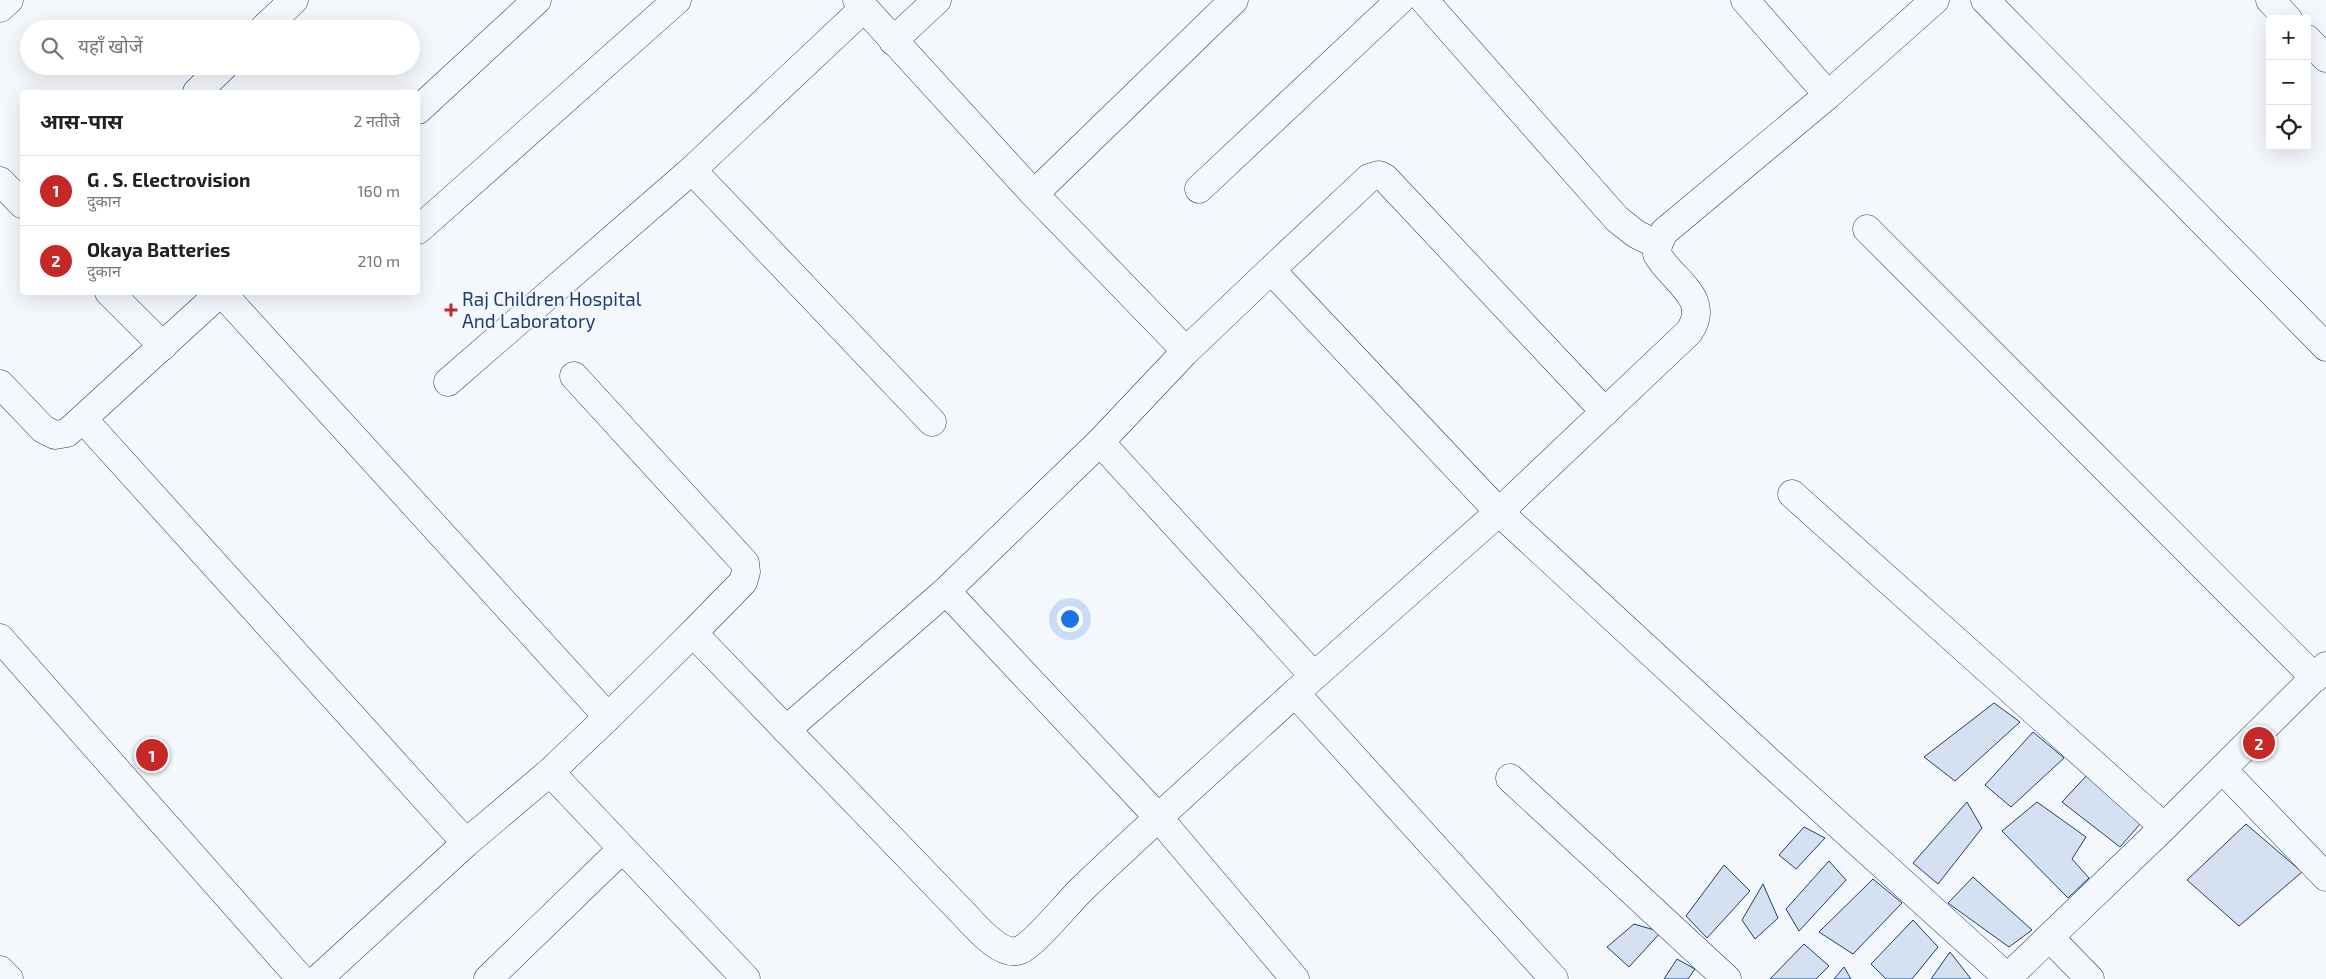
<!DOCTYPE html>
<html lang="hi">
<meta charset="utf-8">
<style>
body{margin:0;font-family:"Exo 2","Noto Sans Devanagari",sans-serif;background:#f6f6f6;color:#222}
.controls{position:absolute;right:15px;top:15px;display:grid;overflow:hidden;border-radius:5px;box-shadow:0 5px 20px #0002}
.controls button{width:45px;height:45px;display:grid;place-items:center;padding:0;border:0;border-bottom:1px solid #e0e0e0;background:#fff;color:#222;font:25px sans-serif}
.you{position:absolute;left:1069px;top:618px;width:18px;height:18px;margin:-12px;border:4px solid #fff;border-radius:50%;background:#1a73e8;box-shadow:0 0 0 8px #1a73e833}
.badge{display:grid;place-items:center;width:32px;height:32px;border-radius:50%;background:#c62828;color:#fff;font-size:16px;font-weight:700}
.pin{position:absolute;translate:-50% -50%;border:2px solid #fff;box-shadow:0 1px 5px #0006}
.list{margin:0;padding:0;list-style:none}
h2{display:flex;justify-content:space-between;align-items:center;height:65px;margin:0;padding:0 20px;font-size:21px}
h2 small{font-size:16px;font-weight:400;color:#767676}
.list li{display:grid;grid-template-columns:32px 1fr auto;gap:15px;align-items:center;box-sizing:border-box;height:70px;padding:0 20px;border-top:1px solid #e0e0e0}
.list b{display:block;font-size:19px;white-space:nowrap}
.list p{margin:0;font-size:16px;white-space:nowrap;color:#767676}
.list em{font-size:16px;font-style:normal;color:#767676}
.icon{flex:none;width:28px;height:28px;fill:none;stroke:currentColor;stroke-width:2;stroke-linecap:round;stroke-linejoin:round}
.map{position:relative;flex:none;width:2326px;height:979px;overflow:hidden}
.search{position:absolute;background:#fff;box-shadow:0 5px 20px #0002;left:20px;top:20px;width:400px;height:55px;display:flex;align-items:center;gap:12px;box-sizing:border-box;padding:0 18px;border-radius:28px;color:#767676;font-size:19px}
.panel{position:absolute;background:#fff;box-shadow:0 5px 20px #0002;left:20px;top:90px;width:400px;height:205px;border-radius:5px}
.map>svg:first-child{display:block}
.building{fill:#d5e0f0;stroke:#1d3f73}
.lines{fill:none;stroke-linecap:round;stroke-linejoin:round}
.street-casing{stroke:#1d3f73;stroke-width:29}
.street{stroke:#f4f7fb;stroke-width:28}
.poi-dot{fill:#c62828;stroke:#f4f7fb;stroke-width:2}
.labels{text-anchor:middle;stroke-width:4;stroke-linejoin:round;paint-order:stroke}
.poi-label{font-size:19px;fill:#1d3f73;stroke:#f4f7fb;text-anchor:start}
</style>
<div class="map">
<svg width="2326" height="979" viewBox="0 0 2326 979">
<rect width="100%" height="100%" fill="#f4f7fb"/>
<g class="building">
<polygon points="1994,703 2020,722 1955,781 1924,757"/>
<polygon points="2033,732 2064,758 2011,807 1985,785"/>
<polygon points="2088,774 2141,823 2120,847 2062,802"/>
<polygon points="1967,802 1982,828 1938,884 1913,863"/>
<polygon points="2037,802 2086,837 2072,859 2089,878 2068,898 2002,831"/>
<polygon points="2246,824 2302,872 2239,926 2187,880"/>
<polygon points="1804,827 1825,838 1796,869 1779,855"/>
<polygon points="1829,861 1846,880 1799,931 1786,909"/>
<polygon points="1724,865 1750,891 1707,938 1686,916"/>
<polygon points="1973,877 2032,930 2009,947 1948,903"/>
<polygon points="1873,879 1902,903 1853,954 1819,932"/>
<polygon points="1763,884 1778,918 1755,939 1742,920"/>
<polygon points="1913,920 1938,947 1912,979 1886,979 1871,964"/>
<polygon points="1634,924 1661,932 1629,967 1607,947"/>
<polygon points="1804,944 1829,966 1816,979 1770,979"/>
<polygon points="1950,952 1971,979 1931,979"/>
<polygon points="1677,959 1695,969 1688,979 1664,979"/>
<polygon points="1844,967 1851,979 1834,979"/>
</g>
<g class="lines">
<defs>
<g id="street">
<path d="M857,0l177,194 152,157 85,-81 228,242 190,-180c23,-34 -16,-50 -32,-78l1,-9 6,-13 164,-137 107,-95"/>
<polyline points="1424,0 1617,219 1636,234 1658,245"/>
<polyline points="1745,0 1828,95"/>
<polyline points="1985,0 2326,347"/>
<polyline points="2270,0 2288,19"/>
<polyline points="0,8 9,0"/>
<polyline points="263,29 294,0"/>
<polyline points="2307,39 2326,58"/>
<polyline points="893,41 937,0"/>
<polyline points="197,92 224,66"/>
<polyline points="418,110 537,0"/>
<polyline points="692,170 864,8"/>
<polyline points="0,181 22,204"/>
<polyline points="1199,189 1400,0"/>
<polyline points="1034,194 1234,0"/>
<polyline points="1867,229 2315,678"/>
<polyline points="418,230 677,0"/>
<polyline points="1271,270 1369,178 1379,175 1385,178 1605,412"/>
<polyline points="109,292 163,346"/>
<polyline points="221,292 608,717 693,633"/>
<polyline points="1186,351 1100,442 1314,676"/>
<path d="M574,376l171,187 1,9 -3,10 -50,51 267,277c13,13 40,48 60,40 15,-6 49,-49 63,-62 69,-66 141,-130 212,-195"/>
<polyline points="448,382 692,170 932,422"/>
<polyline points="0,384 43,429 55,435 67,433 221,292"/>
<polyline points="84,420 466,843"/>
<polyline points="1792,494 2164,827"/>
<polyline points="946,591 1158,817 1295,979"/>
<polyline points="0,638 301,979"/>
<polyline points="786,730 946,591 1100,442"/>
<polyline points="2223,770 2326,877"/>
<polyline points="550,772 746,979"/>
<polyline points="1510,778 1727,979"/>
<polyline points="2050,938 2090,979"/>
<polyline points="0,970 9,979"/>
<polyline points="318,979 466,843 550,772 608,717"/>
<polyline points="488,979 621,850"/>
<polyline points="1554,979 1295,693 1499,512 1778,770 2008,978"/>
<polyline points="2006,979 2164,827 2326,666"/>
</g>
</defs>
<use href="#street" class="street-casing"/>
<use href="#street" class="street"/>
</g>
<path class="poi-dot" d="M448.5 302.5h5v5h5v5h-5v5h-5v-5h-5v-5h5z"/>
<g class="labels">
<g class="poi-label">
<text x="462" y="306">Raj Children Hospital<tspan x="462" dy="22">And Laboratory</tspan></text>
</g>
</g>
</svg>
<div class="controls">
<button>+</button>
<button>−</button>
<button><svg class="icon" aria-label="locate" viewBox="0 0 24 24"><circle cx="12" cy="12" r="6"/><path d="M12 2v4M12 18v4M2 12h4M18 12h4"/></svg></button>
</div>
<div class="you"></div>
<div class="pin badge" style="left:152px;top:755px">1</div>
<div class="pin badge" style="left:2259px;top:743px">2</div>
<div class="search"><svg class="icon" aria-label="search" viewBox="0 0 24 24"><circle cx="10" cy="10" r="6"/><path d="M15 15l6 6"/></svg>यहाँ खोजें</div>
<section class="panel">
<h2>आस-पास<small>2 नतीजे</small></h2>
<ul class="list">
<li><span class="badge">1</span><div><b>G . S. Electrovision</b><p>दुकान</p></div><em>160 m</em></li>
<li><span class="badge">2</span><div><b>Okaya Batteries</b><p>दुकान</p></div><em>210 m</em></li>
</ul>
</section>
</div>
